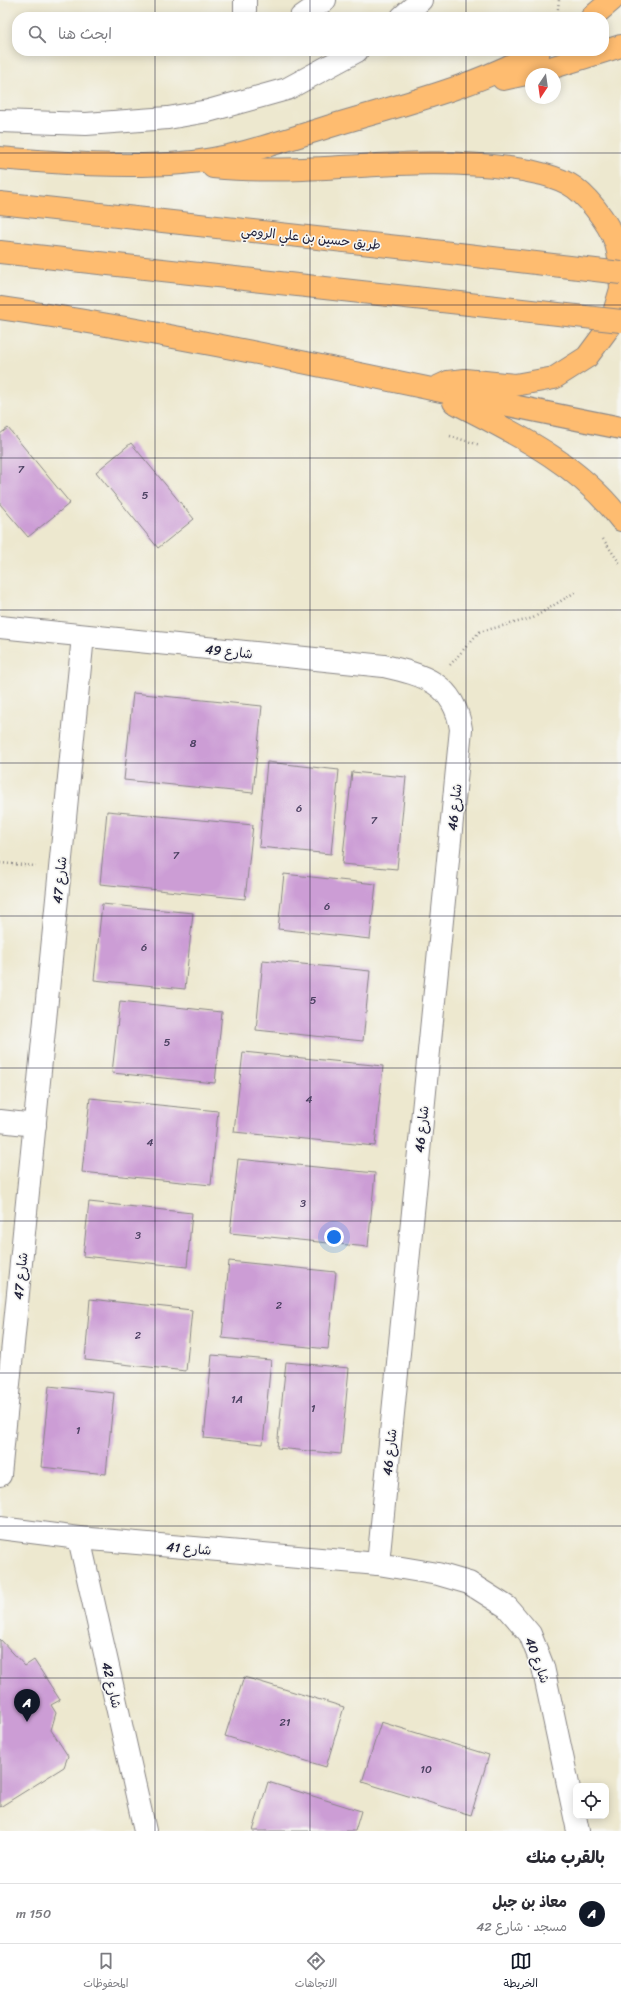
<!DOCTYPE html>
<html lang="ar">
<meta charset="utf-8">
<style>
body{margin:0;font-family:Sriracha,"Playpen Sans Arabic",sans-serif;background:#f2f2f3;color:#2b2b33;direction:rtl}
.controls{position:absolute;right:12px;bottom:12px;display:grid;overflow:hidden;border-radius:8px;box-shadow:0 2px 10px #0003}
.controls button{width:36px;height:36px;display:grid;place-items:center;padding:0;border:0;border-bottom:1px solid #e1e1e2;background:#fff;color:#2b2b33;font:20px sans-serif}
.compass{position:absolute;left:525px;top:68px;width:36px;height:36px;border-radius:50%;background:#fff;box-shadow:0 2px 10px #0003;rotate:193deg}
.you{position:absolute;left:334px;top:1237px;width:14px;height:14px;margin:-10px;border:3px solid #fff;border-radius:50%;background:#1a73e8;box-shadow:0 0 0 6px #1a73e833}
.badge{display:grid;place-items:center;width:26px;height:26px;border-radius:50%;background:#111827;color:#fff;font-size:13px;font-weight:700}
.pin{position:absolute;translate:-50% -33px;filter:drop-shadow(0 1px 2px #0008)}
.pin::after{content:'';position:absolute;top:21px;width:14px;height:12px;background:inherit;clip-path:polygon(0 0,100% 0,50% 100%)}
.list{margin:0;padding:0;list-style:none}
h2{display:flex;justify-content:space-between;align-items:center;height:52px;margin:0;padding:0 16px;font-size:17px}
h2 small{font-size:13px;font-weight:400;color:#7c7c81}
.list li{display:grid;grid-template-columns:26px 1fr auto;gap:12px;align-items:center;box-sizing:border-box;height:60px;padding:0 16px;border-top:1px solid #e1e1e2}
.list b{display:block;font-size:15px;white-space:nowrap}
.list p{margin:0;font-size:13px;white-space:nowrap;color:#7c7c81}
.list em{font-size:13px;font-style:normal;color:#7c7c81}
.icon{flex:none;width:22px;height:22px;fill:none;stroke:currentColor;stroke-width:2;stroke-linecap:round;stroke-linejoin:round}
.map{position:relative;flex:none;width:621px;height:1831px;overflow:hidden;direction:ltr}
.search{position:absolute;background:#fff;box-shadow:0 2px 10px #0003;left:12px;right:12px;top:12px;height:44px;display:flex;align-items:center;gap:10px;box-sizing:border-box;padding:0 14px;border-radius:16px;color:#7c7c81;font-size:15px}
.sheet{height:112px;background:#fff}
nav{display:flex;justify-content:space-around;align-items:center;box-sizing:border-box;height:56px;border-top:1px solid #e1e1e2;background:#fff;font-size:11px;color:#7c7c81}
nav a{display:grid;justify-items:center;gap:2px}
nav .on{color:#111827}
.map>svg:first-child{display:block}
.building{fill:#cc9dd5}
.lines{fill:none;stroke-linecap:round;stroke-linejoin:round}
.minor-casing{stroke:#888585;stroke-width:24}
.highway-casing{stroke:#888585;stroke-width:24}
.path{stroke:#888585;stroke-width:2.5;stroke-dasharray:1 3;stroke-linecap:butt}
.minor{stroke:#fff;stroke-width:22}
.highway{stroke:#febc70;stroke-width:22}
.highway-bridge-casing{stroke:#888585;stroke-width:24;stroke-linecap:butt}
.highway-bridge{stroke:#febc70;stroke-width:22}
.grid{fill:none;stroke:#22223b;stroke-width:1;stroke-opacity:0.55}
.labels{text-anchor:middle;stroke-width:3.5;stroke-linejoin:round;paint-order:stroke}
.number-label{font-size:11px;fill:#4c4162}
.street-label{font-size:13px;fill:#22223b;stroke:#f6f6f2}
</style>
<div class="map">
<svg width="621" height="1831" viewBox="0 0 621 1831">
<rect width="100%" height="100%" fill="#f6f6f2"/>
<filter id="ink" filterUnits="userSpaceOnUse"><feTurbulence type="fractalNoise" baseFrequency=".025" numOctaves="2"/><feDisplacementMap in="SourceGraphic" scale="8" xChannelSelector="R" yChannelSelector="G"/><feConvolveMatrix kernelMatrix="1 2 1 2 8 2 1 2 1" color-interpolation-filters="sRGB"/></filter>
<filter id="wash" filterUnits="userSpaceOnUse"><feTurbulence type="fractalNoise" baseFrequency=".012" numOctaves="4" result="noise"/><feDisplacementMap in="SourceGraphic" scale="16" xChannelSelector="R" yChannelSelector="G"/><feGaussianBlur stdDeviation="0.9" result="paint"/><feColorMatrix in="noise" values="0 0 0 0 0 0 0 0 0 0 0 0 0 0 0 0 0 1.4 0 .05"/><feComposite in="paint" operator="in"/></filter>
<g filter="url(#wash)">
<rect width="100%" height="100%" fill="#ede8cf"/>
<g id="blocks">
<g class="building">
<polygon points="8,428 70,503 28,537 0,504 0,434"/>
<polygon points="131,443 194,519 158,548 96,472"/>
<polygon points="133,693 262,706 253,793 124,780"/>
<polygon points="267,762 339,770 331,854 259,847"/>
<polygon points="352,772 406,777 397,869 342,864"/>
<polygon points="107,811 253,825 245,899 100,884"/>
<polygon points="284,874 376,884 370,939 278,929"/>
<polygon points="102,904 193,913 185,989 94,980"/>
<polygon points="263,960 370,971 363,1041 256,1030"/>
<polygon points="120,1001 222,1012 215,1083 112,1073"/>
<polygon points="243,1052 383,1066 375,1146 234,1132"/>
<polygon points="90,1098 218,1111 211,1185 82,1172"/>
<polygon points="238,1159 375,1173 368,1247 230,1233"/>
<polygon points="89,1202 192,1213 187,1267 83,1256"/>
<polygon points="229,1261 336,1272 328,1349 222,1338"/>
<polygon points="90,1299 192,1310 186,1371 85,1360"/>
<polygon points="212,1355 271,1360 263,1444 204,1438"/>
<polygon points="286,1362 349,1368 341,1454 277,1448"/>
<polygon points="49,1386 114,1393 106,1474 41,1467"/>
<polygon points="0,1639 25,1666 34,1660 60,1700 51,1705 56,1713 51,1730 68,1756 64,1767 0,1807"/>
<polygon points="244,1677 344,1707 326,1767 225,1736"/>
<polygon points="381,1722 489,1755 471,1815 362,1782"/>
<polygon points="268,1782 361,1811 355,1831 253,1831"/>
</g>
</g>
</g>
<g filter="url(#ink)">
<use href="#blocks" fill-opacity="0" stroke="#888585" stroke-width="1"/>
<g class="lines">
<defs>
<g id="minor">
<polyline points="245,17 245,0"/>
<polyline points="301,17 325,0"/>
<polyline points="402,17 421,0"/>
<polyline points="0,121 86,124 168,118 208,111 287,89 357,51"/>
<path d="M0,627l384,39c40,9 70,17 77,63l-83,835"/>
<polyline points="0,1121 35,1125"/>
<polyline points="0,1475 83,636"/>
<polyline points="0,1528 79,1538 378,1564 438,1574 469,1583 507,1607 530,1634 543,1667 578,1831"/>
<polyline points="79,1538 145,1831"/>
</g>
<g id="highway">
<polyline points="592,17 612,0"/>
<polyline points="503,79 544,70 621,46"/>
<path d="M0,158c60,5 121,10 182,5 52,-4 103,-23 152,-38 70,-21 141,-38 205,-74"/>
<path d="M213,167c98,10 197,-13 296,1 19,2 50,8 66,20 16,12 40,43 43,64 2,11 2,24 3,36"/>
<polyline points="0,203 425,250"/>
<polyline points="0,252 415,298"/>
<path d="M0,308c209,30 414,79 621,120"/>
<polyline points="433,389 448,382 465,380 515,385 554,378 587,357 610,326 621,289"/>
<path d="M454,402c62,32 124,61 167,118"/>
</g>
</defs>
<use href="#minor" class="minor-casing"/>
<use href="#highway" class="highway-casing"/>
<g class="path">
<polyline points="557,17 559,0"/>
<polyline points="450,436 480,445"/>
<polyline points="603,539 621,565"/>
<polyline points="450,665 479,632 533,618 577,591"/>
<polyline points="0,863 36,866"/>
</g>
<use href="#minor" class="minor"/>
<use href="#highway" class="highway"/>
<defs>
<g id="highway-bridge">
<polyline points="425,250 621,273"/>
<polyline points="415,298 621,321"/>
</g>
</defs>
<use href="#highway-bridge" class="highway-bridge-casing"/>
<use href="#highway-bridge" class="highway-bridge"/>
</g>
</g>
<path class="grid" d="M155,0v17M310,0v17M466,0v17M155,51v1780M310,51v1780M466,51v1780M0,153h621M0,305h621M0,458h621M0,610h621M0,763h621M0,916h621M0,1068h621M0,1221h621M0,1373h621M0,1526h621M0,1678h621"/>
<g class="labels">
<g class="number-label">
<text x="21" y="473">7</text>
<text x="145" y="499">5</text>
<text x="193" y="747">8</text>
<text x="299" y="812">6</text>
<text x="374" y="824">7</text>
<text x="176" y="859">7</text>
<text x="327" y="910">6</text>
<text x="144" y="951">6</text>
<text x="313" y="1004">5</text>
<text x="167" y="1046">5</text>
<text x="309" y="1103">4</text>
<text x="150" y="1146">4</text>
<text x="303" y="1207">3</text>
<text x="138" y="1239">3</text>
<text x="279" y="1309">2</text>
<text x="138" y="1339">2</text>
<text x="237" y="1403">1A</text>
<text x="313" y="1412">1</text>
<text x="78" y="1434">1</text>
<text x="285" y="1726">21</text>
<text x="426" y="1773">10</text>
</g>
<g class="street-label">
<text transform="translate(311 237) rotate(6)" y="5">طريق حسين بن علي الرومي</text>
<text transform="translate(229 651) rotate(6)" y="5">شارع 49</text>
<text transform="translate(454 807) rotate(-84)" y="5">شارع 46</text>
<text transform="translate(59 880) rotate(-84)" y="5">شارع 47</text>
<text transform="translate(421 1129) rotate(-84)" y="5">شارع 46</text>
<text transform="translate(20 1276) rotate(-84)" y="5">شارع 47</text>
<text transform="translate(389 1452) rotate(-84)" y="5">شارع 46</text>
<text transform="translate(189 1548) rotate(5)" y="5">شارع 41</text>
<text transform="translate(538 1660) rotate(70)" y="5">شارع 40</text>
<text transform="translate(112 1685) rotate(77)" y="5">شارع 42</text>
</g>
</g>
</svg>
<div class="controls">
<button><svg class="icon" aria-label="locate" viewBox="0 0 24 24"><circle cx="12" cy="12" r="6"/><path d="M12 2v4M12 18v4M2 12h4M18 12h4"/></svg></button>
</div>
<svg class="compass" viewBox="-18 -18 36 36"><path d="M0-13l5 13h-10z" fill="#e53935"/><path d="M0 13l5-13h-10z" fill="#7c7c81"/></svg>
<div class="you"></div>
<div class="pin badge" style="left:27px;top:1722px">A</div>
<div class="search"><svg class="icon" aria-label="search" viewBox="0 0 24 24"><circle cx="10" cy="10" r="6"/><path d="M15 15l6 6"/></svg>ابحث هنا</div>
</div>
<section class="sheet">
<h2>بالقرب منك<small></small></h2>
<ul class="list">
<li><span class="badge">A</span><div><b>معاذ بن جبل</b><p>مسجد · شارع 42</p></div><em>150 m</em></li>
</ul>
</section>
<nav>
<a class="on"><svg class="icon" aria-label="map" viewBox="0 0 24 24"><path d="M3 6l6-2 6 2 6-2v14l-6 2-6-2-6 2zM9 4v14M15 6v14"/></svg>الخريطة</a>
<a><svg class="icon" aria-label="directions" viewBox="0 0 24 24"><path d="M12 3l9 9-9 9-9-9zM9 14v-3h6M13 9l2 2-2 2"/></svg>الاتجاهات</a>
<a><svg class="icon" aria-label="saved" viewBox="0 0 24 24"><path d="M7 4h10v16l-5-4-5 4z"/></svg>المحفوظات</a>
</nav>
